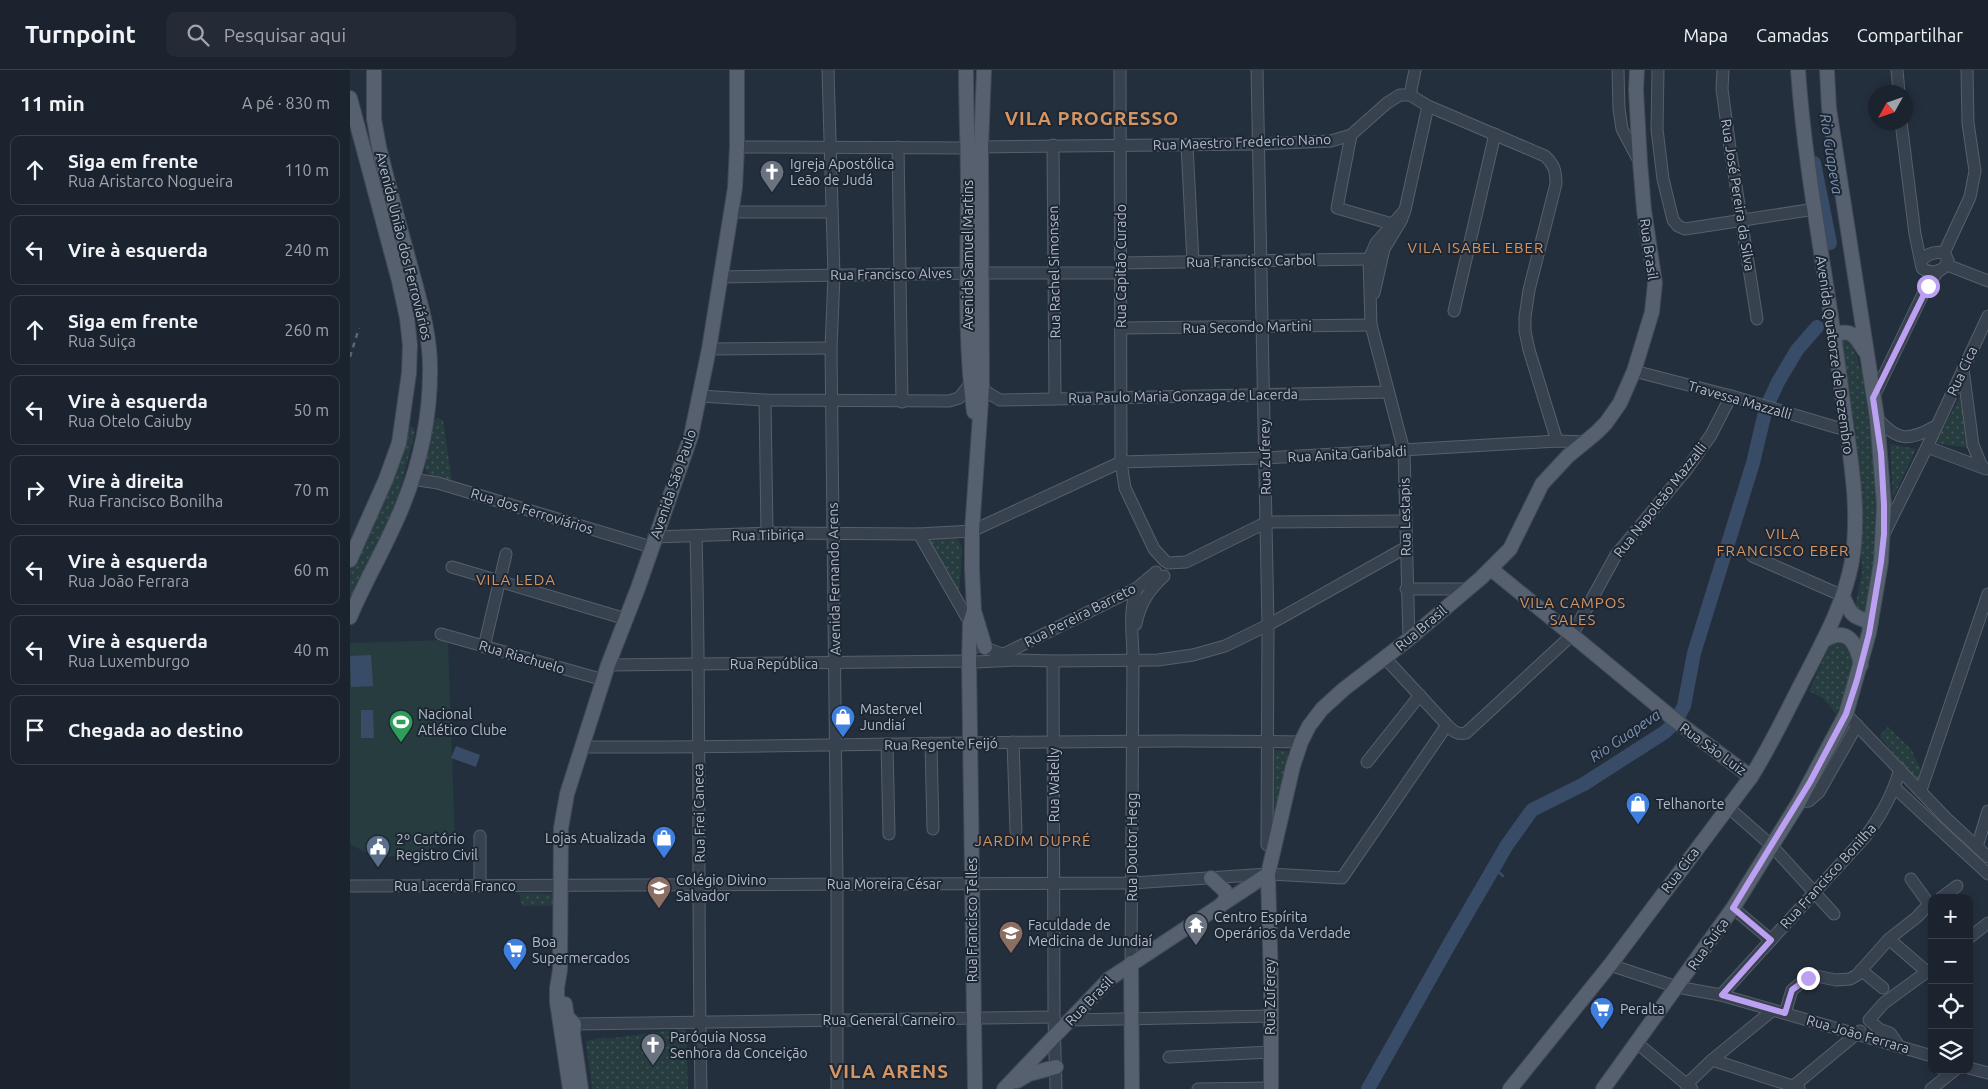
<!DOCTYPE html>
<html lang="pt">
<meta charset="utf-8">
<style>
body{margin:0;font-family:Ubuntu,sans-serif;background:#242b36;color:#f1f3f6}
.controls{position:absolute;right:15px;bottom:15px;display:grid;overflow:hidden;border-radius:10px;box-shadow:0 2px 8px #0003}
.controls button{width:45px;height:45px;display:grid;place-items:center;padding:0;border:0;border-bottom:1px solid #39404a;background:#1b232e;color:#f1f3f6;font:25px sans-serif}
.compass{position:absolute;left:1518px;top:15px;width:45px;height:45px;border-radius:50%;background:#1b232e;box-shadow:0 2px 8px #0003;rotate:230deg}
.stop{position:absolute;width:15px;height:15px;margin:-11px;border:4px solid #bca0f2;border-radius:50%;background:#fff}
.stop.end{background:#bca0f2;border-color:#fff;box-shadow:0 1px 5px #0008}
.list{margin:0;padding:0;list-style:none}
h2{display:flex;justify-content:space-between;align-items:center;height:65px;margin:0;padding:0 20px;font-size:21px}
h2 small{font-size:16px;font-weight:400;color:#a0a4aa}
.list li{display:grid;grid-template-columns:32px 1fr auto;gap:15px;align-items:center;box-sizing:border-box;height:70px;margin:0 10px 10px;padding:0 10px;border:1px solid #39404a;border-radius:10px}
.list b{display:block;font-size:19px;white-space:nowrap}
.list p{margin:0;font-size:16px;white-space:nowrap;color:#a0a4aa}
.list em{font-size:16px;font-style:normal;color:#a0a4aa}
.icon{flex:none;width:28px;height:28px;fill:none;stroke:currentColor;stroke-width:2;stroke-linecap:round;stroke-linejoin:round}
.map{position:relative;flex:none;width:1638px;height:1019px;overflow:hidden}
header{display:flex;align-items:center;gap:30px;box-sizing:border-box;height:70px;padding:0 25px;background:#1b232e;border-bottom:1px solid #39404a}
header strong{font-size:24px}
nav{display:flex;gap:28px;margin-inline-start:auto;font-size:18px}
.search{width:350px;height:45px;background:#242b36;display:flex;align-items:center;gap:12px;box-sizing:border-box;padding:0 18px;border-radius:10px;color:#a0a4aa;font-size:19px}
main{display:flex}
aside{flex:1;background:#1b232e}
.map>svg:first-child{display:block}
.park{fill:url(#park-dots)}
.garden{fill:#263c3f}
.water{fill:#394c67}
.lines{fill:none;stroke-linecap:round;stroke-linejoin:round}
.stream{stroke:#394c67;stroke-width:2.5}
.river{stroke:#394c67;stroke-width:14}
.minor-casing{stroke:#565f6c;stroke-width:13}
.major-casing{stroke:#414a57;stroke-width:16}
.minor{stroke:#38414e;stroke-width:11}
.major{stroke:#56606e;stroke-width:14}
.rail{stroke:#5a6575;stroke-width:2.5;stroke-dasharray:5 5;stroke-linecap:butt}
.route{stroke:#bca0f2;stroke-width:6}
.labels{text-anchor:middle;stroke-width:4;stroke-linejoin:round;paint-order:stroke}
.street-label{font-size:14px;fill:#b4bcc9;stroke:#1d2633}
.poi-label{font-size:14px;fill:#b4bcc9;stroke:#1d2633;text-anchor:start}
.water-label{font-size:15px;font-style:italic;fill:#7c92b1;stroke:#1d2633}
.neighbourhood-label{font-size:15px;letter-spacing:1px;fill:#d59563;stroke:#1d2633}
.district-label{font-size:19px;font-weight:bold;letter-spacing:1px;fill:#d59563;stroke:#1d2633}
</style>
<header>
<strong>Turnpoint</strong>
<div class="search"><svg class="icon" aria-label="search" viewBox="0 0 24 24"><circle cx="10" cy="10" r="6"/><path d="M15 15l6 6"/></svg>Pesquisar aqui</div>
<nav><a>Mapa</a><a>Camadas</a><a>Compartilhar</a></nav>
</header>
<main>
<aside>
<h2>11 min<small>A pé · 830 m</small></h2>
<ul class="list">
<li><svg class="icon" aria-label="ahead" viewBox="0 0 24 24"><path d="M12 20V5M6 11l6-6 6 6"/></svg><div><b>Siga em frente</b><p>Rua Aristarco Nogueira</p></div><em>110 m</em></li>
<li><svg class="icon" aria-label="left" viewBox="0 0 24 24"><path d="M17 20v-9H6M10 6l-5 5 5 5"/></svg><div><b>Vire à esquerda</b></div><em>240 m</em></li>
<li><svg class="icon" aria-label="ahead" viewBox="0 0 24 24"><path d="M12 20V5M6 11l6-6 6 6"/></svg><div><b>Siga em frente</b><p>Rua Suiça</p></div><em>260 m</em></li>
<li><svg class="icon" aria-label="left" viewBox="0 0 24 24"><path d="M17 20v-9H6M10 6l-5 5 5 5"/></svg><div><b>Vire à esquerda</b><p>Rua Otelo Caiuby</p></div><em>50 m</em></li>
<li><svg class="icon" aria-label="right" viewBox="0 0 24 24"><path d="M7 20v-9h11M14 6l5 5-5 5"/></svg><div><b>Vire à direita</b><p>Rua Francisco Bonilha</p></div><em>70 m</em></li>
<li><svg class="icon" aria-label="left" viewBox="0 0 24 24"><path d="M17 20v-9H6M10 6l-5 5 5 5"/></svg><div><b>Vire à esquerda</b><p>Rua João Ferrara</p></div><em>60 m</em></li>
<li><svg class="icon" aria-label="left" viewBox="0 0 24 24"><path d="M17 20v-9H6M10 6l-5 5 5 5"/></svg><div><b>Vire à esquerda</b><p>Rua Luxemburgo</p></div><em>40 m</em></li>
<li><svg class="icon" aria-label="arrive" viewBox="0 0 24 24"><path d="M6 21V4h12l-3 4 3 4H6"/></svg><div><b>Chegada ao destino</b></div></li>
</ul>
</aside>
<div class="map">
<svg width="1638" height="1019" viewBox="0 0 1638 1019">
<defs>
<pattern id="park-dots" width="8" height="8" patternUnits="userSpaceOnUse" patternTransform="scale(1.25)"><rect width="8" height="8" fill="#263c3f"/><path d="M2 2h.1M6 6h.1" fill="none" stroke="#435659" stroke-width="1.8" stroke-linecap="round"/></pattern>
</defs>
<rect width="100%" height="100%" fill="#242f3e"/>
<g class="park">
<path d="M1492,270l7,1c6,7 11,26 14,36l13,100 2,70 -9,62 -5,5 -9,-6 7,-35 -4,-117 -18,-107z"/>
<polygon points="1612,323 1618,378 1585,373"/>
<polygon points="87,348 93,350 102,412 80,406 75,399 75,390 81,354"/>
<polygon points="61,356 64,358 65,363 47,430 30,473 0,533 0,497 56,358"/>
<polygon points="1540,374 1566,379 1543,428"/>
<polygon points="606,468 610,473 612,479 609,527 579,473 580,470"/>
<polygon points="1490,569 1498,574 1504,592 1500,604 1501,612 1486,644 1473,628 1459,621 1479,577"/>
<polygon points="1538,657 1561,679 1574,706 1569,709 1562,706 1529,666"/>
<polygon points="922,680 939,681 922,752"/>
<polygon points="169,823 207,824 207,836 173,836 171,833"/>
<polygon points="336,958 338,1019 242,1019 236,971 256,967 256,969"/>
</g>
<polygon class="garden" points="98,570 105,773 49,786 24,787 0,774 0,573"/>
<g class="water">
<polygon points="21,585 23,616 1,617 0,586"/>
<polygon points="11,640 23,640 24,668 11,668"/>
<polygon points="106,676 130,685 126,697 101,688"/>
</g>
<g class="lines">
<polyline class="stream" points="1144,798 1153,806"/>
<g class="river">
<polyline points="1464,93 1480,173"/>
<polyline points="1018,1019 1100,873 1157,775 1182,740 1234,714 1315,662 1326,651 1334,636 1344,583 1403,393 1416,338 1428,312 1447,280 1467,257"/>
</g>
<defs>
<g id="minor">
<polyline points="478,0 484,206 481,278 487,814 487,1019"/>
<polyline points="770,0 771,392 775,418 804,479 815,491"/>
<polyline points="907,0 918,555 917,775"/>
<polyline points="1268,0 1269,39 1272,59 1289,91"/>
<polyline points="1308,0 1307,59 1313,109 1323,150 1328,156 1335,159 1465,139"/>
<polyline points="1373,0 1372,19 1380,78 1407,249"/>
<polyline points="1547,0 1549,22"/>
<polyline points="1060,25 1065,0"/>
<path d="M1551,52l14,112 7,34c9,7 23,4 26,-8l-4,-7c-9,-2 -17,1 -23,8"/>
<polyline points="1001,65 987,138 1042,154"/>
<polyline points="703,75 705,329"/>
<polyline points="837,75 843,192"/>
<polyline points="387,77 618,78"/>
<polyline points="548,77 552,332"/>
<path d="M631,77l278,-3 72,-3 20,-6 36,-32 13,-8h10l18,11 117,50c9,8 11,15 11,28l-27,106 -4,27v14l4,19 28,91"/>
<polyline points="1055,140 1026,173 1019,189 1021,255 1054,381 1059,569"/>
<polyline points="382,142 482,142"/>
<polyline points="1594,183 1620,127 1625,101 1618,53 1617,0"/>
<polyline points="771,193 1019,189 1031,187"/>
<polyline points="1597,195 1638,211"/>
<polyline points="371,207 631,203 771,203"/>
<polyline points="1024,223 1034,179 1051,151 1055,140 1078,36"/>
<polyline points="1104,241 1145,64"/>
<polyline points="772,258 1021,255"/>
<polyline points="359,279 481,278"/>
<polyline points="1613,299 1623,375 1632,397"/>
<polyline points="1284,301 1381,326 1485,357 1497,359"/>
<polyline points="632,317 638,323 650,330 1038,322"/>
<polyline points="350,326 415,330 599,331 609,328 620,314"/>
<polyline points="1523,328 1573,224 1588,201"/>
<polyline points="415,330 417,463"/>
<path d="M1527,348c21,24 32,23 59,8"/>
<polyline points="1577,377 1636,399"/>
<polyline points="62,409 88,413 301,477"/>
<polyline points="569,464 620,553"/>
<polyline points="1534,464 1577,377 1638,246"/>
<path d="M346,466c5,185 1,369 5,553"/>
<polyline points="304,467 425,463 569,464 622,461 771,392 915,388 1207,371 1237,372"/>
<polyline points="1402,486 1493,526"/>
<polyline points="818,493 836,492 917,452 1055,451"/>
<polyline points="102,497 276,549"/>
<polyline points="1056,519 1117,519"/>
<path d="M786,554c4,-21 13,-34 28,-48"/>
<polyline points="91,564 254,610"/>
<polyline points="134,577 156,484"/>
<polyline points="621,578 630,576 658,586"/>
<polyline points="652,585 787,518 806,502"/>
<path d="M1035,588l62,67c6,6 10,10 19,8l106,-98 44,-80 71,-86 24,-34 20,-39"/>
<polyline points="703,591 704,947 706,1019"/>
<polyline points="258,595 619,591 626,592 669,590 703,591 808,590 843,585 875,576 918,555 1055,478"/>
<polyline points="1496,644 1597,749 1638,787"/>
<polyline points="663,672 666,761"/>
<polyline points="581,673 583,759"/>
<polyline points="537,674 539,764"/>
<path d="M232,677c239,1 479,-9 719,-5"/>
<polyline points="1017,692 1070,625"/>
<polyline points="1545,718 1638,804"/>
<polyline points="1571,720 1638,524"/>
<polyline points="1449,732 1459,731 1469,722 1507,655"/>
<polyline points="1378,737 1422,776 1484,844"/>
<polyline points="130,766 130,816"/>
<polyline points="1627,777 1638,741"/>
<polyline points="0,816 782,813 918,804 992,808 1097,655"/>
<polyline points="1591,828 1607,816"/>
<polyline points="1383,838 1421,870"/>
<polyline points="1619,868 1638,853"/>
<polyline points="1539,869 1577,902"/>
<path d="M781,893l2,-303c0,-25 -5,-48 4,-72"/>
<polyline points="1260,895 1327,917 1371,925 1582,986"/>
<polyline points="1511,900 1533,918"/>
<path d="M1371,925l144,-158c16,-21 28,-43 35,-68"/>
<polyline points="1435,943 1442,920 1452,912 1466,906 1486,910 1500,909 1507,905 1539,869 1567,847 1579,834 1561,809"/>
<polyline points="721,950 921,946"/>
<polyline points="224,954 704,947"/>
<polyline points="1287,973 1342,1019"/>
<polyline points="1549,976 1540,963 1529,959 1519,950 1534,933 1582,898"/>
<polyline points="819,987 921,982"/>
<polyline points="1362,990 1449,1018"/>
<polyline points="1619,998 1638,1003"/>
<polyline points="1336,1015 1362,990 1423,940"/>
<polyline points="848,1019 921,1018"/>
<polyline points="1440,1019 1510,961"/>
<polyline points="1581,1019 1605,1000"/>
</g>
<g id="major">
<path d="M616,0c0,39 2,79 2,118 0,74 -4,150 6,224"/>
<polyline points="0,28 49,211 57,248 60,275 59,303 49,373 36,409 0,490"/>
<path d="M1484,266c17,-9 22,1 30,14"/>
<polyline points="1141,499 1222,565 1326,651 1401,707"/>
<path d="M1493,526c7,18 9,21 28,26"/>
<polyline points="625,544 635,577"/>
<path d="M0,547c16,-38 38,-74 53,-112 17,-42 27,-88 27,-133 1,-35 -10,-70 -19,-104 -11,-40 -22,-80 -32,-121l-5,-28v-49"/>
<path d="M1473,571c24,-15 33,0 38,24"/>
<polyline points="861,808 875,821 876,829 870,836"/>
<polyline points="781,893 782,1019"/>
<polyline points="215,934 217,947 224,954 223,964 231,1019"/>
<polyline points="667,1011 679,1004 706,997"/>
<polyline points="220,1019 207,932 207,918 210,900 211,758 217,724 258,595 288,518 341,366 359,279 385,118 387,77 387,0"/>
<polyline points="625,1019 619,591 620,553 624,541 622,499 622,461 632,317 631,77 634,0"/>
<polyline points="654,1019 759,909 918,804"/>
<polyline points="921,1019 921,913 918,804 943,696 951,672 959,656 972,639 994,619 1059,569 1131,508 1160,479 1192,414 1218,386 1246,363 1256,353 1270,333 1284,301 1302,242 1305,213 1294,140 1290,92 1286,20 1287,0"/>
<path d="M1160,1019l100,-124 141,-188c19,-30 34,-62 50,-93 20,-39 43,-79 51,-123 8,-50 -1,-100 -8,-150 -13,-114 -38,-227 -46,-341"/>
<polyline points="1253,1019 1383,838 1449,732 1496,644 1519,563 1531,492 1534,435 1527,348 1479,38 1477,0"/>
</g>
</defs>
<use href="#minor" class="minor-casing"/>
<use href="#major" class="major-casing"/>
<use href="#minor" class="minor"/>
<use href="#major" class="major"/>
<polyline class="rail" points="0,287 9,258"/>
</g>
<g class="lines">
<polyline class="route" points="1458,908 1442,920 1435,943 1372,925 1421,870 1383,838 1460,712 1496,644 1507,610 1519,564 1531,492 1534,464 1534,435 1531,383 1523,328 1578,216"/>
</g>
<defs>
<symbol id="church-pin" viewBox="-11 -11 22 30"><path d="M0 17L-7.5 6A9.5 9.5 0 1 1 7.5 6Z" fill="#6b7280" stroke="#1d2633"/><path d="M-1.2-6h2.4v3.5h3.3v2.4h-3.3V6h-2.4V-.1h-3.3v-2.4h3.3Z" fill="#fff"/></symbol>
<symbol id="shop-pin" viewBox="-11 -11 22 30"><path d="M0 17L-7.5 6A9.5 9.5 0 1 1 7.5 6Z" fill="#3f7fe0" stroke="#1d2633"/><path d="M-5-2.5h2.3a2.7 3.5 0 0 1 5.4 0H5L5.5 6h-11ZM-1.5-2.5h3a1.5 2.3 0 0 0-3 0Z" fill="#fff"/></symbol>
<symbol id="stadium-pin" viewBox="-11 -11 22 30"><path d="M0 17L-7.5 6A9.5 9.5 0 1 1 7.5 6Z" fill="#2e9e5b" stroke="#1d2633"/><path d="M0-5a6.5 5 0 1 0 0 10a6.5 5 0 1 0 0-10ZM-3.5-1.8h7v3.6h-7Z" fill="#fff"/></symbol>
<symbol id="civic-pin" viewBox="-11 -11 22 30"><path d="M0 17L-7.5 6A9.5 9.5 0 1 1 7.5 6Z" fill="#5c6f8a" stroke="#1d2633"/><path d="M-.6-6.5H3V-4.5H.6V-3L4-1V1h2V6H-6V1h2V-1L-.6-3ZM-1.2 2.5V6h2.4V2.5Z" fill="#fff"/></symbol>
<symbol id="school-pin" viewBox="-11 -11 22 30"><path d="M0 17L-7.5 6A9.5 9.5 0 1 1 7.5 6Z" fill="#8d6e63" stroke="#1d2633"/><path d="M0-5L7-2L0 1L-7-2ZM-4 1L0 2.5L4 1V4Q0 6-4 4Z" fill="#fff"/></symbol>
<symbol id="temple-pin" viewBox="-11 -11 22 30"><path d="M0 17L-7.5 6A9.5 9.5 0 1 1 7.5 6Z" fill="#6b7280" stroke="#1d2633"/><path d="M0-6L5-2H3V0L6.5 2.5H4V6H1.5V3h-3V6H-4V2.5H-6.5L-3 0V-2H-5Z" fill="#fff"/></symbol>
<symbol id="university-pin" viewBox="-11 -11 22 30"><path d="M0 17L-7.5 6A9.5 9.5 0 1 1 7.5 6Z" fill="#8d6e63" stroke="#1d2633"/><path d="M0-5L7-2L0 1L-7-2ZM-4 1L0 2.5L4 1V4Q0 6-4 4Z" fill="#fff"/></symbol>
<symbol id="supermarket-pin" viewBox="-11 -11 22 30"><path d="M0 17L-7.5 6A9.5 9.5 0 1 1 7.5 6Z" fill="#3f7fe0" stroke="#1d2633"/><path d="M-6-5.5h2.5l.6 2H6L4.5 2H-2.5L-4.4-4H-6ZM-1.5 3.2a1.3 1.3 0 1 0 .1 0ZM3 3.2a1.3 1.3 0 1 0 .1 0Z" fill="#fff"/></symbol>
</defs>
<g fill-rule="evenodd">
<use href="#church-pin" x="408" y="88" width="28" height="38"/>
<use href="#shop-pin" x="479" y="633" width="28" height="38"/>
<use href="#stadium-pin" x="37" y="638" width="28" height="38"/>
<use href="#shop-pin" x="1274" y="720" width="28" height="38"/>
<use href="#shop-pin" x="300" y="754" width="28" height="38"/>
<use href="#civic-pin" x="14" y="763" width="28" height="38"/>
<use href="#school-pin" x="295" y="804" width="28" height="38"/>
<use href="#temple-pin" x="832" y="841" width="28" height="38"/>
<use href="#university-pin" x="647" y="849" width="28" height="38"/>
<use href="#supermarket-pin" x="151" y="866" width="28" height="38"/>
<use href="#supermarket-pin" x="1238" y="925" width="28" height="38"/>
<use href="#church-pin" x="289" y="961" width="28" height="38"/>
</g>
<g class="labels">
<g class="street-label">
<text transform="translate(892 72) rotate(-2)" y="5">Rua Maestro Frederico Nano</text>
<text transform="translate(1388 125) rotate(81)" y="5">Rua José Pereira da Silva</text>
<text transform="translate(54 176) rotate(76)" y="5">Avenida União dos Ferroviários</text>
<text transform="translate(1299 179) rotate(82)" y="5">Rua Brasil</text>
<text transform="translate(618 185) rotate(-90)" y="5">Avenida Samuel Martins</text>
<text transform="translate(901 191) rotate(-1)" y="5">Rua Francisco Carbol</text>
<text transform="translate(771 196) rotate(-90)" y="5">Rua Capitão Curado</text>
<text transform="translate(704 202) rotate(-91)" y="5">Rua Rachel Simonsen</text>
<text transform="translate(541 204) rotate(-1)" y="5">Rua Francisco Alves</text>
<text transform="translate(897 257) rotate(-1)" y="5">Rua Secondo Martini</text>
<text transform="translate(1485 285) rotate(82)" y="5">Avenida Quatorze de Dezembro</text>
<text transform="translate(1612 301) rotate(-65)" y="5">Rua Cica</text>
<text transform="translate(833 326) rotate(-1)" y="5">Rua Paulo Maria Gonzaga de Lacerda</text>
<text transform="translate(1390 330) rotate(16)" y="5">Travessa Mazzalli</text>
<text transform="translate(997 384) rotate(-3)" y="5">Rua Anita Garibaldi</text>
<text transform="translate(915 387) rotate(-91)" y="5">Rua Zuferey</text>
<text transform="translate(323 414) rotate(-71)" y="5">Avenida São Paulo</text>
<text transform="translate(1310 430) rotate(-52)" y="5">Rua Napoleão Mazzalli</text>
<text transform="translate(182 441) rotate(17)" y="5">Rua dos Ferroviários</text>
<text transform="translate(1055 447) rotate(-91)" y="5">Rua Lestapis</text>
<text transform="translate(418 465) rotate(-1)" y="5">Rua Tibiriça</text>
<text transform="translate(484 509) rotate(-91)" y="5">Avenida Fernando Arens</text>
<text transform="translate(730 545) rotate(-27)" y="5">Rua Pereira Barreto</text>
<text transform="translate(1071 558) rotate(-40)" y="5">Rua Brasil</text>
<text transform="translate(172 587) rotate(16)" y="5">Rua Riachuelo</text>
<text x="424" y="599">Rua República</text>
<text transform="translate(591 674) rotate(-1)" y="5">Rua Regente Feijó</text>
<text transform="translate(1363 679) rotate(36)" y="5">Rua São Luiz</text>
<text transform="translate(704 715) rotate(-90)" y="5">Rua Watelly</text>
<text transform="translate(349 743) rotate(-91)" y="5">Rua Frei Caneca</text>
<text transform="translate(782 777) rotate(-90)" y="5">Rua Doutor Hegg</text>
<text transform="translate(1330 800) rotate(-53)" y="5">Rua Cica</text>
<text transform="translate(1478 806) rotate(-48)" y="5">Rua Francisco Bonilha</text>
<text x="534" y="819">Rua Moreira César</text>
<text x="105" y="821">Rua Lacerda Franco</text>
<text transform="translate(622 850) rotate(-90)" y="5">Rua Francisco Telles</text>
<text transform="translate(1358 874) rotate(-55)" y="5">Rua Suiça</text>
<text transform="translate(920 927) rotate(-90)" y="5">Rua Zuferey</text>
<text transform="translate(739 931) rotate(-46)" y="5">Rua Brasil</text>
<text x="539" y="955">Rua General Carneiro</text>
<text transform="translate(1508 964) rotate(16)" y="5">Rua João Ferrara</text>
</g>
<g class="poi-label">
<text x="440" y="99">Igreja Apostólica<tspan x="440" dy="16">Leão de Judá</tspan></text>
<text x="510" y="644">Mastervel<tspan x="510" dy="16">Jundiaí</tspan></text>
<text x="68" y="649">Nacional<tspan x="68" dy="16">Atlético Clube</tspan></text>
<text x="1306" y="739">Telhanorte</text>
<text x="296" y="773" text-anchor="end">Lojas Atualizada</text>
<text x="46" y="774">2º Cartório<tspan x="46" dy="16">Registro Civil</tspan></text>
<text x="326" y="815">Colégio Divino<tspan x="326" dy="16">Salvador</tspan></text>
<text x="864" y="852">Centro Espírita<tspan x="864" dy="16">Operários da Verdade</tspan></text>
<text x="678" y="860">Faculdade de<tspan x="678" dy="16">Medicina de Jundiaí</tspan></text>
<text x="182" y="877">Boa<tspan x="182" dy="16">Supermercados</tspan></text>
<text x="1270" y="944">Peralta</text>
<text x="320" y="972">Paróquia Nossa<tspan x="320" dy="16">Senhora da Conceição</tspan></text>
</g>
<g class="water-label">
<text transform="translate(1481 84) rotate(81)" y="5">Rio Guapeva</text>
<text transform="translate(1275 666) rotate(-34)" y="5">Rio Guapeva</text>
</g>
<g class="neighbourhood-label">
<text x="1126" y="183">VILA ISABEL EBER</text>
<text x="1433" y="469">VILA<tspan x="1433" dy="17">FRANCISCO EBER</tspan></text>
<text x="166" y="515">VILA LEDA</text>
<text x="1223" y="538">VILA CAMPOS<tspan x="1223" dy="17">SALES</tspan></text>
<text x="683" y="776">JARDIM DUPRÉ</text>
</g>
<g class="district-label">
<text x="742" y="55">VILA PROGRESSO</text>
<text x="539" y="1008">VILA ARENS</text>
</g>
</g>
</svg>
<div class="controls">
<button>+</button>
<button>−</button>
<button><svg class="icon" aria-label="locate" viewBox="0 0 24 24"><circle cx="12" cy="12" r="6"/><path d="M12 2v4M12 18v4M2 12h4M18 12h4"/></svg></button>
<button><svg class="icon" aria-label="layers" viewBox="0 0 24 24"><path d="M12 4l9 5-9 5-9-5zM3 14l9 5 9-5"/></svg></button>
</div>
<svg class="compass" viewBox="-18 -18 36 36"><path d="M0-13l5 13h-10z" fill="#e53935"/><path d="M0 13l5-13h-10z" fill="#a0a4aa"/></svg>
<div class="stop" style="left:1578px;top:216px"></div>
<div class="stop end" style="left:1458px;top:908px"></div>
</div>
</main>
